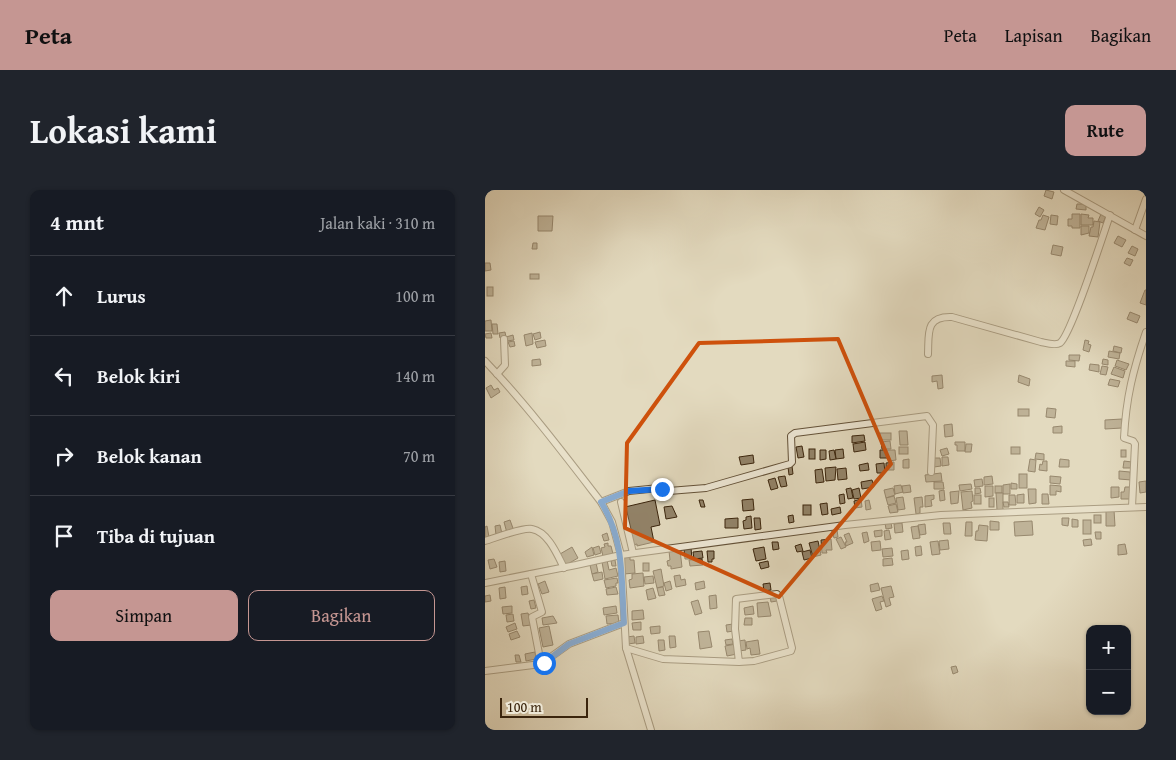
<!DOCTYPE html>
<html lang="id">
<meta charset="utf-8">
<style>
body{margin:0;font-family:"Gentium Book Plus",serif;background:#20242c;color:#f1f3f6}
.controls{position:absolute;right:15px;bottom:15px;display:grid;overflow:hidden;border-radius:10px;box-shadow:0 1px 4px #0004}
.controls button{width:45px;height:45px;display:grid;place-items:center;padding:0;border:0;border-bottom:1px solid #363941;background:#171b24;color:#f1f3f6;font:25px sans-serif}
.scale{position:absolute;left:15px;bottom:12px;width:88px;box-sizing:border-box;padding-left:5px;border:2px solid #3a240c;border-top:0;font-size:14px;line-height:18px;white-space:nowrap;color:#3a240c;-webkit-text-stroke:4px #ede7d5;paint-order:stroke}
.stop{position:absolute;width:15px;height:15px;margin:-11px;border:4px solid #1a73e8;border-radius:50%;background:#fff}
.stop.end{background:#1a73e8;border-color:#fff;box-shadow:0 1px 5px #0008}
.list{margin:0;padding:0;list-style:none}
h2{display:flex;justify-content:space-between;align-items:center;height:65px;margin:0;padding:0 20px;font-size:21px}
h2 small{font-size:16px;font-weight:400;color:#9ea1a6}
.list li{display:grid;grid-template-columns:32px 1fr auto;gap:15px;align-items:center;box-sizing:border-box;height:80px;padding:0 20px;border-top:1px solid #363941}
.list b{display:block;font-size:19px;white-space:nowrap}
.list em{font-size:16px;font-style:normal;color:#9ea1a6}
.actions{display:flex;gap:10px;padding:15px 20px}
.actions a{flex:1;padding:11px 0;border:1px solid #c59692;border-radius:10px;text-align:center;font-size:18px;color:#c59692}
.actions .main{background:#c59692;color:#111}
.icon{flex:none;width:28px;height:28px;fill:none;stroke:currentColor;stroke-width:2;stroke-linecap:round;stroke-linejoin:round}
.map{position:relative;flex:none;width:661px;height:540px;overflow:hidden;border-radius:10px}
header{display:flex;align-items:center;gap:30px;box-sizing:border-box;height:70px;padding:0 25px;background:#c59692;color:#111}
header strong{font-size:24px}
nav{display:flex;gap:28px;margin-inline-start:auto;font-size:18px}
.intro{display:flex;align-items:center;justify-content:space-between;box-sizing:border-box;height:120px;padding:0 30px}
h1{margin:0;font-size:35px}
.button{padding:12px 22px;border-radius:10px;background:#c59692;color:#111;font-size:18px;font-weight:700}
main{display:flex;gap:30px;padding:0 30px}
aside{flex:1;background:#171b24;border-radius:10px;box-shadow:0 1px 4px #0004}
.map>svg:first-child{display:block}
.building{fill:#928369;stroke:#3a240c}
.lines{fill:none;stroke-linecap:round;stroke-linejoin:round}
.minor-casing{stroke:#645239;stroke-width:8}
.minor{stroke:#ede7d5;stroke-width:6}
.route{stroke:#1a73e8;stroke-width:6}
.marked{fill:none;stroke:#ce510c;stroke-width:4;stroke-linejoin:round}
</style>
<header>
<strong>Peta</strong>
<nav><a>Peta</a><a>Lapisan</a><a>Bagikan</a></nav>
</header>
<div class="intro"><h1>Lokasi kami</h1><a class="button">Rute</a></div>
<main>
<aside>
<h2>4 mnt<small>Jalan kaki · 310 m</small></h2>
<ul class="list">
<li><svg class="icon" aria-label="ahead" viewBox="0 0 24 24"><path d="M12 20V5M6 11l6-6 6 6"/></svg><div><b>Lurus</b></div><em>100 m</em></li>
<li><svg class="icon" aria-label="left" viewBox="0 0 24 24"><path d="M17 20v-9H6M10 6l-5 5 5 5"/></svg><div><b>Belok kiri</b></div><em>140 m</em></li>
<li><svg class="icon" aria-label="right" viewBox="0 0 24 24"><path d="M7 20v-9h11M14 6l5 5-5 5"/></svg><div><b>Belok kanan</b></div><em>70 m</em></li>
<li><svg class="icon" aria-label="arrive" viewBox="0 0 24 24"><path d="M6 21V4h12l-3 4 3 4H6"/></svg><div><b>Tiba di tujuan</b></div></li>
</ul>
<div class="actions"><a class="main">Simpan</a><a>Bagikan</a></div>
</aside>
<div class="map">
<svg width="661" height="540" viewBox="0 0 661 540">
<rect width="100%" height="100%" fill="#e3dabf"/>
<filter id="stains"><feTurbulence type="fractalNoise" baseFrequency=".004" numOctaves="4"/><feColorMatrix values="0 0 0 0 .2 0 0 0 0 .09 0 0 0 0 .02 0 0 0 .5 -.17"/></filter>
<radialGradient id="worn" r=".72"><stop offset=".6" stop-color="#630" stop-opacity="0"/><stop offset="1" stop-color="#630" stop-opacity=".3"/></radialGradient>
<g class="building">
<polygon points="561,0 569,2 567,9 559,6"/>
<polygon points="592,14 601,14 601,20 591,19"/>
<polygon points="554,17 559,20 555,27 550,24"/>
<polygon points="587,24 595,24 595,38 587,38 587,36 583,36 583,29 587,29"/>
<polygon points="596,24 604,25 603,28 608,28 608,35 596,35"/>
<polygon points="616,24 621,26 618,33 613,31"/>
<polygon points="558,25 564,27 560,40 551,38 554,30 556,30"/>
<polygon points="566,25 573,26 572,35 565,34"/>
<polygon points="53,26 68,26 67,41 53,41"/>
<polygon points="609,31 615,32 613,47 604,46 606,37 608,37"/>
<polygon points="596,36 604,36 604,43 596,45"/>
<polygon points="633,46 641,50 637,57 629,53"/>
<polygon points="48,53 52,53 52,59 47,59"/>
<polygon points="568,55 578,57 576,66 566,64"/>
<polygon points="647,56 653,59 650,66 643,63"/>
<polygon points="642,68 648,70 645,76 639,73"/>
<polygon points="0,73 5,73 6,80 0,81"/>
<rect x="45" y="84" width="9" height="5"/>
<rect x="2" y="97" width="6" height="9"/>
<polygon points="660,100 661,100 661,115 655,113"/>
<polygon points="645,122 655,126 652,133 642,129"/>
<polygon points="6,130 7,141 0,141 0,131"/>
<polygon points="7,134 12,134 13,144 8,144"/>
<polygon points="20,142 21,147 15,148 14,143"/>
<polygon points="55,142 56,148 50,150 48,144"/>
<polygon points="6,143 7,148 1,148 0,144"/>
<polygon points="47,143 48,154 41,156 39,145"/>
<polygon points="28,145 29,150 22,151 21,147"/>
<polygon points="60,150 61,156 52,158 50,152"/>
<polygon points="600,150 604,151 603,154 606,155 604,162 598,160"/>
<polygon points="29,151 30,156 25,157 23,152"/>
<polygon points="629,156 637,158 636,163 628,161"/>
<polygon points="624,161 635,163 634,169 623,167"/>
<polygon points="584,165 595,165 594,171 584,170"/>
<polygon points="55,169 56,175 47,176 47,170"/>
<polygon points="618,169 623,170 623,175 617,174"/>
<polygon points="632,170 644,174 641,180 630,176"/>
<polygon points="581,171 590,171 590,177 581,176"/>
<polygon points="605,174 614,175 614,182 604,180"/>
<polygon points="617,176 623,177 621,185 615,184"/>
<polygon points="629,177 640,181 638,188 626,184"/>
<polygon points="457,185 458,198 453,199 452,191 447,192 447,186"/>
<polygon points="534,185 545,189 544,196 533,192"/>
<polygon points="625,189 635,191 633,197 623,195"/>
<polygon points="6,195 9,200 13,198 15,202 6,208 1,198"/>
<polygon points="562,218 571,219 570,228 561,227"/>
<rect x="533" y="219" width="11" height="7"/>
<polygon points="637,229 637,238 620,239 620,230"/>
<polygon points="467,234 468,246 460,247 459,235"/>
<polygon points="577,236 577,243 568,243 568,237"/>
<polygon points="414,241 422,241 423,255 415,255"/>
<rect x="395" y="243" width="11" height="7"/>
<polygon points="379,245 380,251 367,253 367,246"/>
<polygon points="405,251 406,259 397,259 396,252"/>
<polygon points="380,252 381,260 369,262 368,254"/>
<polygon points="470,252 480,252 480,261 472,261 472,255 470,255"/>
<polygon points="481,254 487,254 486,262 480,262"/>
<polygon points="317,256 319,267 313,268 311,257"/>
<rect x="414" y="257" width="9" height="7"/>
<rect x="526" y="257" width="9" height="7"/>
<polygon points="462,258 464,264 457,266 455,260"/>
<rect x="324" y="259" width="6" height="10"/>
<polygon points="358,259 359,268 351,269 350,260"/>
<polygon points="335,260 341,260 341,269 335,270"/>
<polygon points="349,260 351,269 345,270 344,261"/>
<polygon points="395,260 410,260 411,270 404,271 404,268 395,268"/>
<rect x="636" y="260" width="5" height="7"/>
<polygon points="551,263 559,264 559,270 550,269"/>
<polygon points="268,265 269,273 256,275 254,267"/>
<polygon points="457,267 463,267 464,275 457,276"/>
<polygon points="449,268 455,268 456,276 449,277"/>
<polygon points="424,269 424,278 418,278 418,270"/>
<polygon points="545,269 551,270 550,282 543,281"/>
<polygon points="575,269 584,270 584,277 574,277"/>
<polygon points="558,271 562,271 562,281 554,280 555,274 557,275"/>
<polygon points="639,271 647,272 647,278 638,278"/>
<polygon points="409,272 409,280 401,280 401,273"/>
<polygon points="383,273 384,280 375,281 374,275"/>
<polygon points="399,273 400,283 392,283 391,274"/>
<polygon points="307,276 308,284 304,285 303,277"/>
<polygon points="351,277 350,290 341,291 340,278"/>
<polygon points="361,278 362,289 353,290 352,279"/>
<polygon points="337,279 339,292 331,293 330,280"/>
<polygon points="634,281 645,282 646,290 634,289"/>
<polygon points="456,283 457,291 441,292 440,285"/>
<rect x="534" y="284" width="8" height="14"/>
<polygon points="300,286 302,296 296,297 293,287"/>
<polygon points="507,286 508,294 499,295 499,287"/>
<polygon points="565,286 576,287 575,294 565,293"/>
<polygon points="290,288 293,298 286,300 283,290"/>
<polygon points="497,289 498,296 490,297 489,290"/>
<polygon points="387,290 389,297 377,299 376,292"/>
<polygon points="661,291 661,302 655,303 654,292"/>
<polygon points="449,292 458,292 459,299 449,299"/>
<polygon points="526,293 532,294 532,299 526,299"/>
<polygon points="486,294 487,299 475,301 474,295"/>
<polygon points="525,294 525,304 518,304 518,295"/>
<polygon points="416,295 418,302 410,304 409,296"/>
<polygon points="425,295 426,302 418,303 417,296"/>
<polygon points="565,295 576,296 576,302 571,301 571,305 565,305"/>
<polygon points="500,296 508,296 508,306 500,307"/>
<rect x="510" y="296" width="7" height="7"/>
<polygon points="626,297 634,297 634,307 626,308"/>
<polygon points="640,297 647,297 645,309 636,309 636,302 639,302"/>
<polygon points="366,298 368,308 363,309 361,299"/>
<polygon points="374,298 376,308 369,309 367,300"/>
<polygon points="408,298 410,305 401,308 399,300"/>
<polygon points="490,298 495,298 496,303 490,304"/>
<polygon points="543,299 551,299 551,313 544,314"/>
<polygon points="459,300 460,310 455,311 454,301"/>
<polygon points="474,301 473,313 466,314 465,302"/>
<polygon points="487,301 488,311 486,312 487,318 478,320 476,302"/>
<polygon points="511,303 518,303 518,320 512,320"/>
<polygon points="359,304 360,313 355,314 354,305"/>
<polygon points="539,304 539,313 532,313 532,305"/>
<polygon points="557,304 563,304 564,314 557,314"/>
<polygon points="449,305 449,309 446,310 447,316 440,317 440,306"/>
<rect x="489" y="305" width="7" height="9"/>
<polygon points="524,305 530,305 531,315 524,315"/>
<polygon points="409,306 411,313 403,315 401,308"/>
<polygon points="418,307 420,319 413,320 411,308"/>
<polygon points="437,307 438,317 435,317 435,323 431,324 429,308"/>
<rect x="504" y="308" width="5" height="9"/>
<polygon points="268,309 269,320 258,321 257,310"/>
<polygon points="376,309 377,317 370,318 369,311"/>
<polygon points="170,310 175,335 166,337 169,352 152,356 152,354 148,355 140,317"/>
<polygon points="214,310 218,310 220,317 216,317"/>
<polygon points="384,310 386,319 381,320 380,311"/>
<polygon points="518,312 523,312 524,317 519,317"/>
<polygon points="342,313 343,324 337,325 335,314"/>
<polygon points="411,314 413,322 405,323 403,316"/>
<rect x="318" y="315" width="8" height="10"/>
<polygon points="187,316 192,327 181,329 179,317"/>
<polygon points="355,317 356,323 347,325 346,319"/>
<polygon points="621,320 629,320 630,336 621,336"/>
<polygon points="308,325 309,332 304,333 303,326"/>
<rect x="609" y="325" width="7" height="8"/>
<polygon points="266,326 267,338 259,339 258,331 261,330 261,327"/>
<polygon points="253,328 253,338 240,338 240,329"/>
<polygon points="269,328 275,328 276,339 270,340"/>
<polygon points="577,328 584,328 583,336 577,335"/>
<polygon points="587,329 593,330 593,337 587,337"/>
<polygon points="25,330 29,341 22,343 19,332"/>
<rect x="598" y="330" width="8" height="14"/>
<polygon points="505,331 514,332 514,340 505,340"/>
<polygon points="547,331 548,345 530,346 529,332"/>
<polygon points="481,332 487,332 487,346 480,346"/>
<polygon points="400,333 406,333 407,338 401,339"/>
<polygon points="417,333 418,342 410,343 409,334"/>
<polygon points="458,333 465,333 466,344 459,344"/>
<polygon points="440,334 441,344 435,345 433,335"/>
<polygon points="15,335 17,344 11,345 10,336"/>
<polygon points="494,335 503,336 502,351 490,350 491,341 493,341"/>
<polygon points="2,336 4,347 0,348 0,337"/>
<polygon points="433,336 435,348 428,349 426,337"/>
<polygon points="352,340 353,347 349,348 347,341"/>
<polygon points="397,340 397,346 390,347 389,341"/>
<polygon points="404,340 406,349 400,350 399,341"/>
<polygon points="382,342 384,351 379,353 377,343"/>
<polygon points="610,342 616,342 616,349 611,349"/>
<polygon points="122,343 124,350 119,351 117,345"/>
<polygon points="364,343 368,353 361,356 360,352 362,352 359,345"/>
<polygon points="356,347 361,357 356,359 351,349"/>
<polygon points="346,349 347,360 341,360 342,363 337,363 336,350"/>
<polygon points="606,349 607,355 599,356 598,350"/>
<polygon points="463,350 464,359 455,360 454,351"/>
<polygon points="333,351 336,365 328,367 324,353"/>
<polygon points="395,351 396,360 387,361 386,352"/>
<polygon points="453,351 455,364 447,365 445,352"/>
<polygon points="287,352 293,352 294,359 288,360"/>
<polygon points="123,353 123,356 126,356 128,364 118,366 116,358 120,357 119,354"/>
<polygon points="316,354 318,361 312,362 310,356"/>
<polygon points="640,354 642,364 633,365 633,355"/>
<polygon points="114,356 116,363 110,365 108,358"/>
<polygon points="436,356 437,365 431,366 430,357"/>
<polygon points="87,357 93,368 81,375 75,364"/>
<polygon points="107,357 109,365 102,367 100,362"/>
<polygon points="279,357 281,369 271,371 268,359"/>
<polygon points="206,358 207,369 200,369 199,359"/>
<polygon points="407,358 408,366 398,367 397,359"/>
<polygon points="195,360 197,377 186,379 186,376 183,376 182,371 185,370 184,361"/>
<polygon points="325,360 327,368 319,370 317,362"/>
<polygon points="423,360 424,369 417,370 416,361"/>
<polygon points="217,361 218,368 209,369 208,362"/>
<polygon points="222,361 229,361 229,369 227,369 227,372 223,372"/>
<polygon points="137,367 145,367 145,370 149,370 150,383 139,384"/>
<polygon points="407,368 408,375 398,376 398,369"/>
<polygon points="9,369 12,377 5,379 3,370"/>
<polygon points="217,369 218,375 205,376 204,370"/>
<polygon points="122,370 124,380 131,378 133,386 120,389 117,372"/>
<polygon points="130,370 131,376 127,376 126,371"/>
<polygon points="20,371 21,381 15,382 14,372"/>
<polygon points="283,371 284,377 276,379 274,373"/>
<polygon points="111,373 113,382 107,384 105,375"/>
<rect x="158" y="373" width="6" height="8"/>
<polygon points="176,379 179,396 172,398 168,381"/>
<polygon points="117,382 118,389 109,391 107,384"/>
<polygon points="158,383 159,396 145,398 144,390 147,389 147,384"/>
<polygon points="195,385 196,390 200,389 201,395 191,397 189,386"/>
<polygon points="168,386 169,393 160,394 159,387"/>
<polygon points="132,388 133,393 131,393 131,396 121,398 119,390"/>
<polygon points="60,391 64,402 57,404 53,394"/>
<polygon points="185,391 187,399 181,401 179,393"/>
<polygon points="219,391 220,398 211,400 210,393"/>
<polygon points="285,393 286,400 279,401 278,394"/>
<polygon points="393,393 395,400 386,402 385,395"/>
<polygon points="42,396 43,404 37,405 36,397"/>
<polygon points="406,396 409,407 404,408 406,415 401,417 396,398"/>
<polygon points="20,397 21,408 15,409 14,398"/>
<polygon points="131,397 133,404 122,405 121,399"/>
<polygon points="178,397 180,405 174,406 172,398"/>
<polygon points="168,398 171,408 163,410 161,400"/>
<polygon points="5,405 6,411 0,412 0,406"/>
<polygon points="231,405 232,418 225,419 224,406"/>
<polygon points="291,405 292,411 286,412 285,406"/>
<polygon points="397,406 399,411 395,412 397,419 391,421 387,409"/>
<polygon points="49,410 51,418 46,419 44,411"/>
<polygon points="213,410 217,423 210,425 206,412"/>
<polygon points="283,412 286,426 273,427 272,413"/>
<polygon points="27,416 27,423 18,424 17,417"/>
<polygon points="131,416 132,423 119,425 118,418"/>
<polygon points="268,416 269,424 260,425 259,418"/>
<polygon points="158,420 159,429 147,430 147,421"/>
<polygon points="43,423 46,435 38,436 36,424"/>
<polygon points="28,424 29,431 22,432 21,425"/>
<polygon points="133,425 134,433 122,434 121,426"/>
<polygon points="68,426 72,433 58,435 57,428"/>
<polygon points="260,428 267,428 267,435 259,435"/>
<polygon points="156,432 156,440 148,440 147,433"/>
<polygon points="30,433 32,439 23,442 21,437"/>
<polygon points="248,434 249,441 242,442 241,435"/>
<polygon points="64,436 68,455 58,457 54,438"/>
<polygon points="175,436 175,443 166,444 165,437"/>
<polygon points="32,441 35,447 26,450 24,444"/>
<polygon points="224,441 227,457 215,459 213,442"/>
<polygon points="149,446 150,453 143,454 142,447"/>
<polygon points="158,446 159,453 151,454 151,447"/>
<polygon points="184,446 190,446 191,457 185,458"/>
<polygon points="247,449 248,454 241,455 240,450"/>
<polygon points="173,450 179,450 180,460 174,461"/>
<polygon points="260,450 261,460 254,461 253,451"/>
<polygon points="273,450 275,464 266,465 265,458 262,459 261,452"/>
<polygon points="251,454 252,464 242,466 240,456"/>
<polygon points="50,462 51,469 41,471 40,464"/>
<polygon points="30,465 34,465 36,472 31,472"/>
<polygon points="471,476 473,482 468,484 466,477"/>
</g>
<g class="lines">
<defs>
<g id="minor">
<polyline points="579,0 661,46"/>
<polyline points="650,40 661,9"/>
<path d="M443,164c1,-21 -3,-38 24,-37l89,25c5,1 14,4 19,1 11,-8 43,-108 50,-128"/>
<path d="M0,171c42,44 79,93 116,141l11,20 9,33 5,93 37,11 76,3 15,-1 37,-10 1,-3 -13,-52 -2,-2 -41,5 -1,30 4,33"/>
<polyline points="12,184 20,175 19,149"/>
<polyline points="116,312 144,301 174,298 184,301 221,298 305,274 307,272 306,246 310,243 442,226 448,235 446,282"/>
<polyline points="136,312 148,363"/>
<path d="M647,317l3,-63 -2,-3 -9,-3c2,-40 9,-68 22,-106"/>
<path d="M0,351c10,-3 38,-14 47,-12 16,3 25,25 32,39"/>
<polyline points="46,384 57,422 47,427 56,474"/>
<polyline points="0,393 91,375 136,365 360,335 456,325 661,317"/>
<polyline points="141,458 166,540"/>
<polyline points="0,481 56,474 84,454 139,433"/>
</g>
</defs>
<use href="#minor" class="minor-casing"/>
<use href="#minor" class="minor"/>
</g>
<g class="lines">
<path class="route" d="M59,473l25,-19 55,-21c-3,-43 1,-82 -23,-121l28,-11 33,-2"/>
</g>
<path d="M0 0H661V540H0ZM353,149l53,125 -112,133 -154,-69 2,-85 72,-100z" fill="#e3dabf" fill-opacity=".55" fill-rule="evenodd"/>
<path class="marked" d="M353,149l53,125 -112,133 -154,-69 2,-85 72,-100z"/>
<rect width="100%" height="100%" filter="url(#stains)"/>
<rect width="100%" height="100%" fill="url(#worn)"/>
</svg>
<div class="controls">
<button>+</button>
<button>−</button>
</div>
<div class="scale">100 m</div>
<div class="stop" style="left:59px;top:473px"></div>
<div class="stop end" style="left:177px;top:299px"></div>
</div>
</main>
